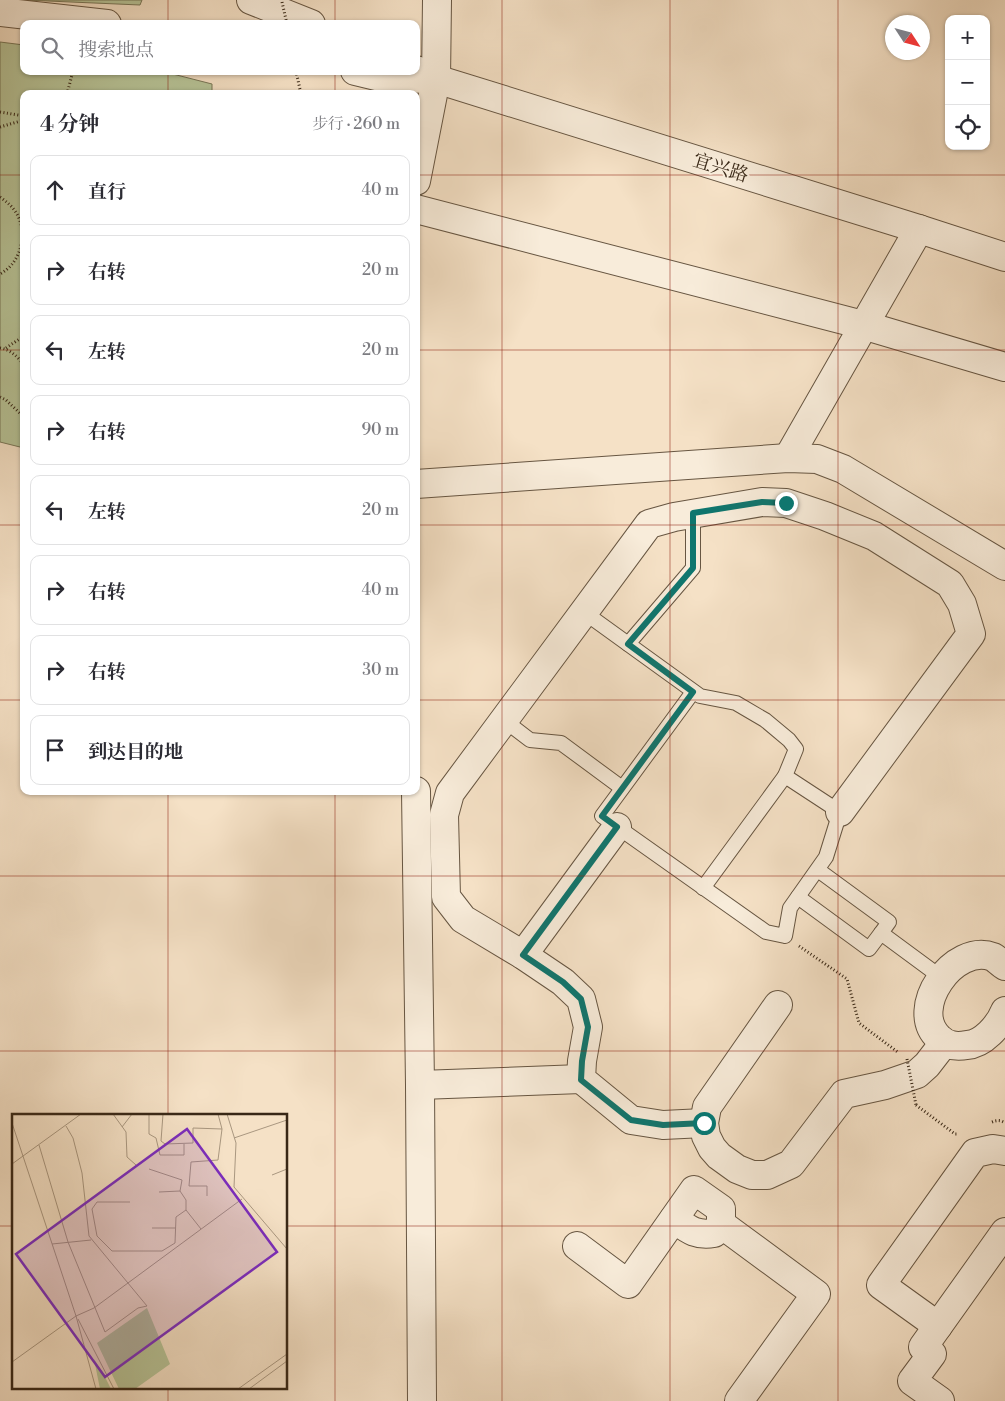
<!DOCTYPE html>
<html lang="zh">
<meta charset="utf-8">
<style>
body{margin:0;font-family:"Libre Bodoni","Noto Serif SC",serif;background:#f2f2f3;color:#2b2b33}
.controls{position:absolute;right:15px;top:15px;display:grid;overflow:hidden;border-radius:10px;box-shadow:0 1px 4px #0004}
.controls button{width:45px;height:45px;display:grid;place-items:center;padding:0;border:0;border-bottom:1px solid #e1e1e2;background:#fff;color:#2b2b33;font:25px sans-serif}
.compass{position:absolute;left:885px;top:15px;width:45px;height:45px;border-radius:50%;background:#fff;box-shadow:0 1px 4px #0004;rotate:126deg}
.stop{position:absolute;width:15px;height:15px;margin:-11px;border:4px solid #0f766e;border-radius:50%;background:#fff}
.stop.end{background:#0f766e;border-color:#fff;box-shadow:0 1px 5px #0008}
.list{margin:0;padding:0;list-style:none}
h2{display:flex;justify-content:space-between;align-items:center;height:65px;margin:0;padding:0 20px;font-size:21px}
h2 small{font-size:16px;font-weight:400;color:#7c7c81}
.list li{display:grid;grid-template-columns:32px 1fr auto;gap:15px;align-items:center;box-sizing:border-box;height:70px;margin:0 10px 10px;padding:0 10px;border:1px solid #e1e1e2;border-radius:10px}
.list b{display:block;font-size:19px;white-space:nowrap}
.list em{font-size:16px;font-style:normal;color:#7c7c81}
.icon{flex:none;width:28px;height:28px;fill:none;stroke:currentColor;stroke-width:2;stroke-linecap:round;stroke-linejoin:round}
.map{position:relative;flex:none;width:1005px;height:1401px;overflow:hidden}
.search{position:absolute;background:#fff;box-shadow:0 1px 4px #0004;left:20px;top:20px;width:400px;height:55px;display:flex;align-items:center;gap:12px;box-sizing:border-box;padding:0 18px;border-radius:10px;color:#7c7c81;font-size:19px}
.panel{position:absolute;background:#fff;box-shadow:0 1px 4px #0004;left:20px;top:90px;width:400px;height:705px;border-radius:10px}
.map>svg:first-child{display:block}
.green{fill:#b7c498;stroke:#787657}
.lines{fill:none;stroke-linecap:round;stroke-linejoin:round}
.service-casing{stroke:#675642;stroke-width:16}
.minor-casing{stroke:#675642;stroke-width:30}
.tertiary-casing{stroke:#675642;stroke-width:30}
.path{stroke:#382716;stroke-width:3;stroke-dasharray:1 2.5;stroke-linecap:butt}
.service{stroke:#f8ecda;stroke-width:14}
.minor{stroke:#f8ecda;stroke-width:28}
.tertiary{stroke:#f8ecda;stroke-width:28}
.path-bridge{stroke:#382716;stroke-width:3;stroke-dasharray:1 2.5;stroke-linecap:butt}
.route{stroke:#0f766e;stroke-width:6}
.grid{fill:none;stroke:#8f2418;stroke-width:1;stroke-opacity:0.55}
.labels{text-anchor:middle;stroke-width:4;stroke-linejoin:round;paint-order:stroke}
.street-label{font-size:19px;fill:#382716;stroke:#f8ecda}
.inset-road{fill:none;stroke:#a99780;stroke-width:1}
.view{fill:#7b2cbf;fill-opacity:0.15;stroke:#7b2cbf;stroke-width:2.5}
.inset-edge{fill:none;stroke:#382716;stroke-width:2.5}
</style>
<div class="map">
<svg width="1005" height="1401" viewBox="0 0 1005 1401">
<rect width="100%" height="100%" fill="#f5e1c6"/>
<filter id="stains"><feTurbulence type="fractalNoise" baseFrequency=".004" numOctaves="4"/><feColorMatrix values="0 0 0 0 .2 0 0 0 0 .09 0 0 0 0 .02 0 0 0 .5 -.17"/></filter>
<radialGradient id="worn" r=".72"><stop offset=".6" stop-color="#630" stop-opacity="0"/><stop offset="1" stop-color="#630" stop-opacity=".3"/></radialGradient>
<g class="green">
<polygon points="25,0 142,0 140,5"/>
<polygon points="0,42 24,45 24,71 161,71 212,84 212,94 24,94 24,448 0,442"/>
</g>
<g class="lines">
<defs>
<g id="service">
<polyline points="581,610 700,696 736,703 765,720 789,740 796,749 785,776 840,812 826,857 790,908 785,936 766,932 602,816 693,692"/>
<polyline points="628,644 693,568 693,513"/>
<polyline points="504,720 530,740 561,743 622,788"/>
<polyline points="818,870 889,922 881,933"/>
<polyline points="703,888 785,776"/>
<polyline points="798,897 869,949 881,933 942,978"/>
</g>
<g id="minor">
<polyline points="416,181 436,79"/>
<polyline points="416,209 863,325 1005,367"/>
<polyline points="788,458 919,229"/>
<polyline points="416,484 788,458 817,459 843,469 1005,566"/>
<polyline points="416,791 420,1085 422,1401"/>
<polyline points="523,955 617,827"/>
<path d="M1005,966c-4,-2 -8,-7 -12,-9 -39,-15 -86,52 -54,81 8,8 17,9 28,7 16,-1 32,-19 38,-34"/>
<polyline points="778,1005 707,1107 704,1123 706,1136 712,1148 719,1156 737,1169 752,1175 767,1175 791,1164 844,1094 885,1085 917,1074 927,1065 944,1043"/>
<polyline points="420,1085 581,1079"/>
<polyline points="704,1123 663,1125 631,1120 581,1079 582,1061 588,1027 581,999 563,982 523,955 463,919 446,897 444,815 450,793 649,524 674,517 762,502 786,503 825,516 874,536 950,584 962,604 971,634 840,812"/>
<path d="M674,1219c14,10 21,17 40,14l7,-9"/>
<polyline points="577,1246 628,1284 694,1190 721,1209 721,1224 816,1294 739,1401"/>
<polyline points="938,1326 881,1285 975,1153 993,1149 1005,1151"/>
<polyline points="940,1401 912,1381 932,1354 923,1347 1005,1232"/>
</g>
<g id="tertiary">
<polyline points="251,0 311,24"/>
<polyline points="0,12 107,24"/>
<polyline points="416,70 436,79 919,229 1005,257"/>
<polyline points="355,71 384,78 436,79"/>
<polyline points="436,79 437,0"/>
</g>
</defs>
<use href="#service" class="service-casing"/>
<use href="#minor" class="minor-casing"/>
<use href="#tertiary" class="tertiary-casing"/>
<g class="path">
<polyline points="296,71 301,94"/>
<polyline points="67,94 73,71"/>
<polyline points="0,112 24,116"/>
<polyline points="0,127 24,120"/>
<path d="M0,197c7,5 13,10 17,17 11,20 4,49 -17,60"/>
<path d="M0,348c10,1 18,9 24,17"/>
<polyline points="6,348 24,336"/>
<polyline points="0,397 6,400 24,417"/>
<polyline points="799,946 847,979 859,1023 899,1053"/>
<polyline points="916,1105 955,1134 957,1134"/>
<path d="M992,1122c5,-2 9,-2 13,1"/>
</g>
<use href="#service" class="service"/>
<use href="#minor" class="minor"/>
<use href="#tertiary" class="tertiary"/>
<g class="path-bridge">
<polyline points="282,2 287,24"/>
<polyline points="907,1059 916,1105"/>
</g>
</g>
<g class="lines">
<polyline class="route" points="704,1123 663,1125 631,1120 581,1080 582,1061 588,1027 581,999 563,982 523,955 617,827 602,816 693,692 628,644 693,568 693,513 762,502 786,503"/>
</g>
<path class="grid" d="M168,0v24M335,0v24M502,0v1401M670,0v1401M838,0v1401M168,71v23M335,71v23M0,175h24M416,175h589M0,350h24M416,350h589M0,525h24M416,525h589M0,700h24M416,700h589M168,791v324M335,791v610M0,876h1005M0,1051h1005M0,1226h14M286,1226h719M168,1387v14"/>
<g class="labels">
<g class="street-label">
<text transform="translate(721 167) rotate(17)" y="7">宜兴路</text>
</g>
</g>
<g transform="translate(12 1114)">
<rect width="275" height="275" fill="#f5e1c6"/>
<path d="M135,194l23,56 -35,25h-16l-22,-46zM82,245l9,14 8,16h-11z" fill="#b7c498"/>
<path class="inset-road" d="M101,0l13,18 1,25 9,8M137,0v20l7,4 4,17h24v-11M151,0l-2,27 4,3 28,-1v-15l29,1M215,0l9,29 -2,44 53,62M0,9l64,193 20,73M110,13l10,-13M222,24l53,-18M27,31l29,97 37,90 33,-24 9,-2 -58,-70 -7,-63 -9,-35 -7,-12M0,50l69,-50M137,55l33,11 -2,11 -21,1M260,61l15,-6M195,82v-10h-18l2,-24 27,-2 4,-31 -4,-15M118,88h-33l-5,7 5,27 15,15h50l13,-8 1,-26 10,-7v-10l-6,-9M174,96l15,19M140,114h24M40,130l39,-4M66,205l36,70M0,248l64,-46 18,-8 148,-109M226,275l49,-35M237,275l38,-28"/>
<path class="view" d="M175,15l90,123 -172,125 -89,-123z"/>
<rect width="275" height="275" class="inset-edge"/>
</g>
<rect width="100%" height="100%" filter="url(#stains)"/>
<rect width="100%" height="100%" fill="url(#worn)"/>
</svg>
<div class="controls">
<button>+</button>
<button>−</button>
<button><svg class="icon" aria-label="locate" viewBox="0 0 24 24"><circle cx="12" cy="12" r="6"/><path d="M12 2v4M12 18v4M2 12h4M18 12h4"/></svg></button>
</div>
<svg class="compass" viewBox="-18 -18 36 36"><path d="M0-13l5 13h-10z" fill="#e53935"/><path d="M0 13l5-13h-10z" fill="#7c7c81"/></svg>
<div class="stop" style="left:704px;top:1123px"></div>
<div class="stop end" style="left:786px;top:503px"></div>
<div class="search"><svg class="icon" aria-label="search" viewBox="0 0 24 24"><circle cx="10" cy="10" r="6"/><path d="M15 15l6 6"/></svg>搜索地点</div>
<section class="panel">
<h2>4 分钟<small>步行 · 260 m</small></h2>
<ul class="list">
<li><svg class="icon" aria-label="ahead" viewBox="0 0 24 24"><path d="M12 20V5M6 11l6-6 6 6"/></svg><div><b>直行</b></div><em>40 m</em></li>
<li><svg class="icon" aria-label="right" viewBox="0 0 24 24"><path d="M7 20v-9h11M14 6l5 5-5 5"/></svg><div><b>右转</b></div><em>20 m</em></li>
<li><svg class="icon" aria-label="left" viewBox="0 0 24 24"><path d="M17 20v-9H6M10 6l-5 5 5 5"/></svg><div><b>左转</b></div><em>20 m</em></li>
<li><svg class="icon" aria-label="right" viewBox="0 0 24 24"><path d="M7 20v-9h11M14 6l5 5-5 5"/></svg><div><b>右转</b></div><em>90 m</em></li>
<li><svg class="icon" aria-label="left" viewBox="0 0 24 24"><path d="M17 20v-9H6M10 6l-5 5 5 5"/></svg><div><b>左转</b></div><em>20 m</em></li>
<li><svg class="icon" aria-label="right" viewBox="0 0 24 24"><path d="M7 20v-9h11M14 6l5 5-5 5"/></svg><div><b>右转</b></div><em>40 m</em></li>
<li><svg class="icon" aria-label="right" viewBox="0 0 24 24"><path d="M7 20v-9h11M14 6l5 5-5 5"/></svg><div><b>右转</b></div><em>30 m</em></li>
<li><svg class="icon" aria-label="arrive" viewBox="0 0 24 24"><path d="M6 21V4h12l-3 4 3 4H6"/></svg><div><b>到达目的地</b></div></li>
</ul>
</section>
</div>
